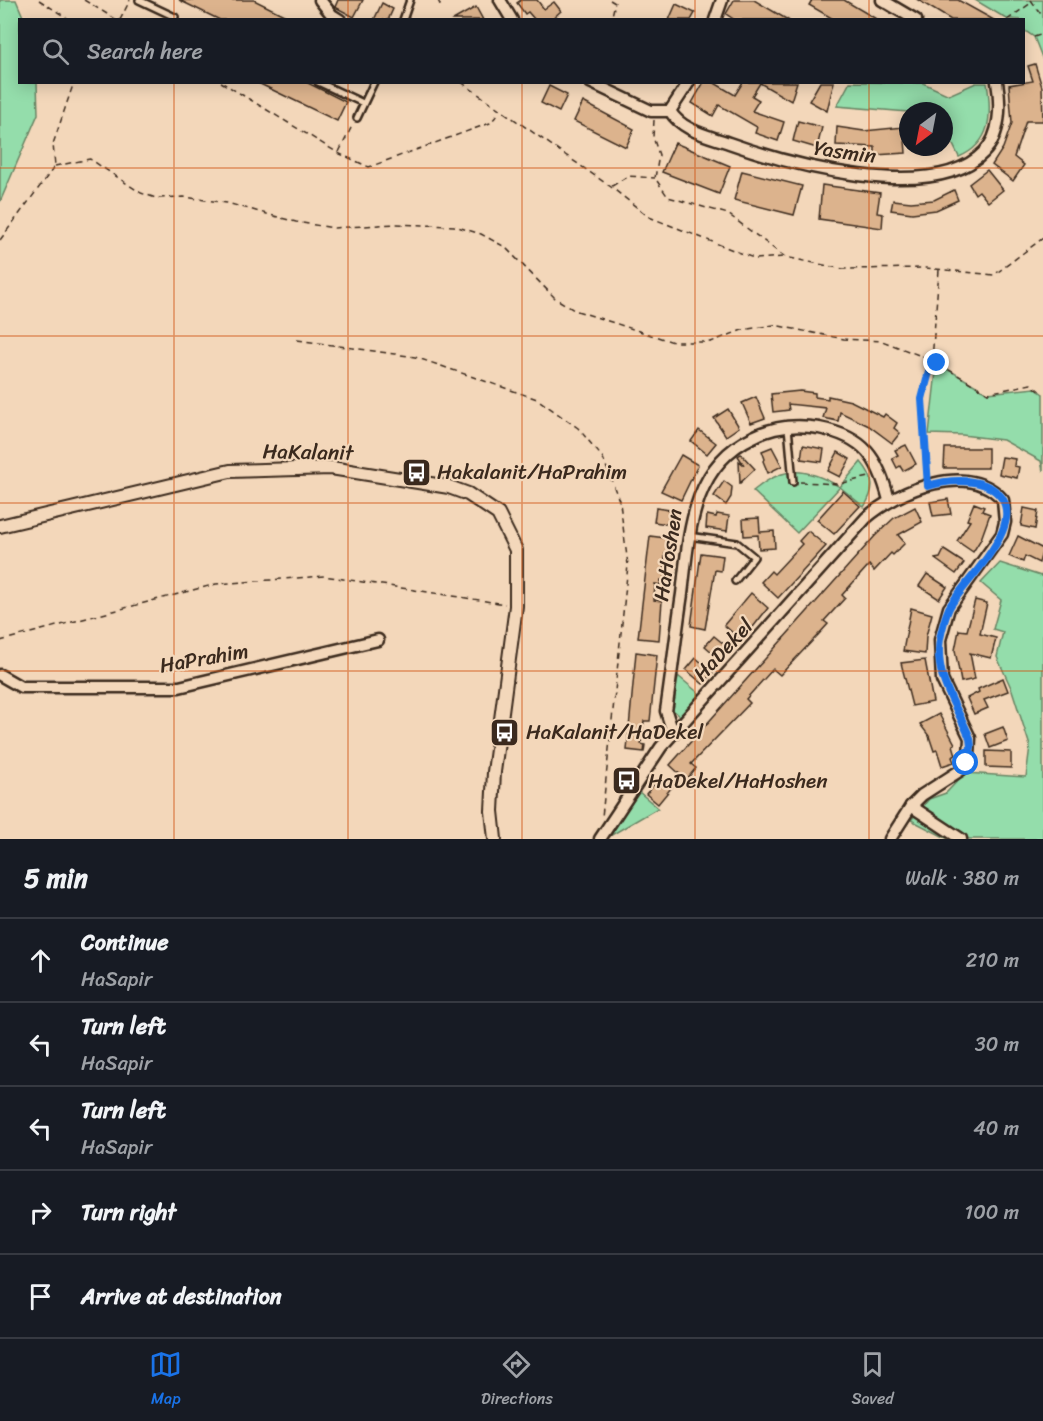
<!DOCTYPE html>
<meta charset="utf-8">
<style>
body{margin:0;font-family:Sriracha,sans-serif;background:#20242c;color:#f1f3f6}
.compass{position:absolute;left:899px;top:102px;width:54px;height:54px;border-radius:50%;background:#171b24;box-shadow:0 3px 15px #0003;rotate:212deg}
.stop{position:absolute;width:18px;height:18px;margin:-14px;border:4px solid #1a73e8;border-radius:50%;background:#fff}
.stop.end{background:#1a73e8;border-color:#fff;box-shadow:0 2px 6px #0008}
.list{margin:0;padding:0;list-style:none}
h2{display:flex;justify-content:space-between;align-items:center;height:78px;margin:0;padding:0 24px;font-size:26px}
h2 small{font-size:20px;font-weight:400;color:#9ea1a6}
.list li{display:grid;grid-template-columns:39px 1fr auto;gap:18px;align-items:center;box-sizing:border-box;height:84px;padding:0 24px;border-top:2px solid #363941}
.list b{display:block;font-size:22px;white-space:nowrap}
.list p{margin:0;font-size:20px;white-space:nowrap;color:#9ea1a6}
.list em{font-size:20px;font-style:normal;color:#9ea1a6}
.icon{flex:none;width:33px;height:33px;fill:none;stroke:currentColor;stroke-width:2;stroke-linecap:round;stroke-linejoin:round}
.map{position:relative;flex:none;width:1043px;height:839px;overflow:hidden}
.search{position:absolute;background:#171b24;box-shadow:0 3px 15px #0003;left:18px;right:18px;top:18px;height:66px;display:flex;align-items:center;gap:15px;box-sizing:border-box;padding:0 21px;border-radius:0px;color:#9ea1a6;font-size:22px}
.sheet{height:498px;background:#171b24}
nav{display:flex;justify-content:space-around;align-items:center;box-sizing:border-box;height:84px;border-top:2px solid #363941;background:#171b24;font-size:16px;color:#9ea1a6}
nav a{display:grid;justify-items:center;gap:3px}
nav .on{color:#1a73e8}
.map>svg:first-child{display:block}
.green{fill:#94ddab;stroke:#688464;stroke-width:1.5}
.building{fill:#dcb38d;stroke:#3b2a1e;stroke-width:1.5}
.lines{fill:none;stroke-linecap:round;stroke-linejoin:round}
.service-casing{stroke:#3b2a1e;stroke-width:10}
.minor-casing{stroke:#3b2a1e;stroke-width:15}
.tertiary-casing{stroke:#3b2a1e;stroke-width:16}
.path{stroke:#3b2a1e;stroke-width:1.5;stroke-dasharray:6 4.5;stroke-linecap:butt}
.service{stroke:#f3d7ba;stroke-width:5}
.minor{stroke:#f3d7ba;stroke-width:10}
.tertiary{stroke:#f3d7ba;stroke-width:12}
.route{stroke:#1a73e8;stroke-width:8}
.grid{fill:none;stroke:#ce520f;stroke-width:1.5;stroke-opacity:0.55}
.labels{text-anchor:middle;stroke-width:4.5;stroke-linejoin:round;paint-order:stroke}
.street-label{font-size:21px;fill:#3b2a1e;stroke:#f3d7ba}
.poi-label{font-size:21px;fill:#3b2a1e;stroke:#f3d7ba;text-anchor:start}
</style>
<div class="map">
<svg width="1043" height="839" viewBox="0 0 1043 839">
<rect width="100%" height="100%" fill="#f3d7ba"/>
<filter id="ink" filterUnits="userSpaceOnUse"><feTurbulence type="fractalNoise" baseFrequency=".0167" numOctaves="2"/><feDisplacementMap in="SourceGraphic" scale="12" xChannelSelector="R" yChannelSelector="G"/><feConvolveMatrix kernelMatrix="1 2 1 2 8 2 1 2 1" color-interpolation-filters="sRGB"/></filter>
<g filter="url(#ink)">
<g class="green">
<polygon points="0,0 16,0 24,19 20,20 20,82 37,83 38,114 0,202"/>
<polygon points="975,0 1043,0 1043,60 1034,37 1024,30 1024,20 1007,19"/>
<path d="M850,82l73,1 26,12 27,-12h11c5,31 5,60 -28,74l-15,-31v-15l-36,1 -71,-6z"/>
<polygon points="937,363 988,393 1035,388 1043,394 1043,471 1041,461 1003,440 962,435 929,434"/>
<path d="M861,462c14,16 14,28 3,45l-24,-20 -43,46 -44,-42c31,-26 53,-24 87,-4z"/>
<polygon points="1000,563 1041,576 1043,573 1043,839 948,839 911,820 929,799 946,793 965,773 1026,777 1030,746 1012,690 997,657 1003,632 993,629 1001,600 981,583"/>
<polygon points="678,676 701,695 680,716 673,710"/>
<polygon points="639,792 658,808 608,837"/>
</g>
<g class="building">
<polygon points="179,0 254,0 294,20 220,20"/>
<polygon points="338,0 363,0 354,17 335,7"/>
<polygon points="521,0 537,0 544,9 554,2 561,11 551,20 535,20 528,12 525,14 517,3"/>
<polygon points="734,0 754,0 788,20 735,20 726,14"/>
<polygon points="812,0 844,0 878,20 835,20 809,5"/>
<polygon points="918,0 958,0 994,20 951,20"/>
<polygon points="382,3 393,9 388,20 374,20"/>
<polygon points="676,4 695,13 691,20 669,20"/>
<polygon points="476,7 483,20 453,20"/>
<polygon points="1035,64 1042,87 1043,121 1026,121 1014,157 1024,165 1013,181 992,165 1003,148 1012,123 1009,85 1033,81 1028,66"/>
<polygon points="256,82 306,82 346,102 337,121"/>
<polygon points="704,82 713,82 735,95 743,82 797,82 791,101 760,83 752,96 759,100 752,111 784,122 778,141 755,133 757,127 719,105 713,116 692,103"/>
<polygon points="820,82 834,82 827,111 809,101"/>
<polygon points="549,86 567,95 559,112 541,103"/>
<polygon points="583,102 634,129 626,147 574,121"/>
<polygon points="798,121 822,127 817,148 793,141"/>
<polygon points="837,127 864,131 904,127 906,153 875,155 875,147 836,145"/>
<polygon points="675,143 730,166 719,194 662,172"/>
<polygon points="987,170 1003,190 988,202 979,191 975,194 969,184"/>
<polygon points="742,171 802,186 794,215 734,200"/>
<polygon points="822,185 880,193 877,213 883,214 882,228 819,219"/>
<polygon points="954,190 958,200 936,210 912,213 891,210 893,200 911,202 934,200"/>
<polygon points="800,391 815,393 815,397 828,399 828,396 851,401 883,417 885,414 897,423 894,428 900,433 892,443 869,426 840,412 838,421 823,418 826,408 788,404 789,410 773,412 771,394"/>
<polygon points="756,397 765,418 751,423 742,403"/>
<polygon points="728,409 739,427 726,436 714,418"/>
<polygon points="699,430 716,443 707,454 691,441"/>
<polygon points="803,445 824,449 822,462 801,459"/>
<polygon points="906,445 916,464 903,471 900,466 897,468 892,458 898,455 895,450"/>
<polygon points="772,447 782,466 768,473 763,461 765,459 762,451"/>
<polygon points="945,448 988,448 988,468 944,468"/>
<polygon points="838,452 850,459 840,477 828,471"/>
<polygon points="741,454 755,469 740,483 739,461 744,465 738,456"/>
<polygon points="681,455 698,465 681,500 661,491"/>
<polygon points="1002,457 1015,459 1014,466 1019,467 1017,478 999,474"/>
<polygon points="724,481 732,487 731,497 726,505 714,496"/>
<polygon points="843,491 860,506 834,534 817,520"/>
<polygon points="948,499 951,514 933,516 930,502"/>
<polygon points="974,503 984,507 982,511 990,514 981,539 973,552 957,541 970,521 967,520"/>
<polygon points="915,507 922,522 898,535 905,543 893,555 891,553 874,571 869,565 842,595 845,598 824,621 828,624 818,635 780,675 773,669 746,699 750,703 691,764 696,768 686,780 670,765 875,536 894,518"/>
<polygon points="656,508 676,511 674,525 654,522"/>
<polygon points="1024,508 1038,511 1035,529 1021,526"/>
<polygon points="717,514 729,516 727,531 706,528 707,515 716,517"/>
<polygon points="759,518 760,532 774,531 775,548 759,549 758,535 744,536 743,519"/>
<polygon points="808,531 826,546 778,598 761,582 771,571 774,574 802,544 799,541"/>
<polygon points="650,536 673,539 670,554 665,553 664,581 661,580 660,585 655,584 654,600 662,601 659,640 638,638"/>
<polygon points="1018,536 1043,549 1039,563 1025,556 1023,562 1009,556"/>
<polygon points="944,550 964,563 956,574 935,559 940,558"/>
<polygon points="701,553 723,556 721,571 715,570 705,629 691,626"/>
<polygon points="927,574 947,587 939,599 919,586"/>
<polygon points="751,593 768,608 742,641 724,625"/>
<polygon points="975,600 987,603 980,634 996,638 991,658 970,653 975,679 961,682 955,650 959,630 967,631"/>
<polygon points="911,608 932,614 926,636 925,654 903,651"/>
<polygon points="714,636 730,649 721,660 705,646"/>
<polygon points="636,652 657,655 650,721 644,721 641,744 645,745 644,752 627,750"/>
<polygon points="696,658 713,672 703,684 686,670"/>
<polygon points="925,660 933,702 912,706 901,663"/>
<polygon points="1003,678 1008,691 984,700 988,708 974,714 967,698 979,692 978,689"/>
<polygon points="939,714 955,744 953,745 956,755 952,757 954,762 942,766 937,750 934,751 929,736 920,724"/>
<polygon points="1003,727 1008,741 990,748 985,734"/>
<polygon points="986,751 1011,752 1011,768 986,767"/>
<polygon points="660,778 672,787 658,804 646,794"/>
</g>
<g class="lines">
<defs>
<g id="service">
<polyline points="139,0 175,17"/>
<polyline points="403,20 410,0"/>
<polyline points="318,82 363,103"/>
<polyline points="357,118 374,82"/>
<polyline points="788,427 793,482"/>
<polyline points="689,536 737,543 754,557 735,581"/>
</g>
<g id="minor">
<polyline points="320,0 332,15 340,20"/>
<polyline points="500,0 512,20"/>
<polyline points="882,0 916,20"/>
<polyline points="715,20 722,0"/>
<polyline points="590,82 651,111 670,111"/>
<path d="M670,111c12,20 39,25 59,32 59,21 205,62 255,9 17,-17 17,-48 13,-70"/>
<polyline points="670,111 689,82"/>
<polyline points="0,675 21,687 179,687 378,640"/>
<path d="M673,733l-7,-22c6,-39 10,-78 16,-117 7,-59 9,-128 71,-157 21,-11 42,-13 66,-9 46,9 59,30 70,72"/>
<polyline points="911,806 961,839"/>
<path d="M600,839l61,-92 205,-229c32,-28 104,-58 137,-18l2,22 -3,12 -53,74 -9,32 2,40 28,58 -1,18 -8,14 -39,25 -11,11 -21,33"/>
</g>
<polyline id="tertiary" points="0,526 230,471 331,468 449,487 468,494 498,514 516,550 516,606 494,772 492,811 495,839"/>
</defs>
<use href="#service" class="service-casing"/>
<use href="#minor" class="minor-casing"/>
<use href="#tertiary" class="tertiary-casing"/>
<g class="path">
<polyline points="39,0 70,20"/>
<polyline points="84,0 117,20"/>
<polyline points="438,0 441,7"/>
<polyline points="610,0 615,3 611,20"/>
<polyline points="1031,0 1043,17"/>
<polyline points="120,20 130,0"/>
<polyline points="1007,20 1031,3"/>
<polyline points="1034,37 1043,34"/>
<polyline points="221,82 338,153 369,167 490,123 500,112"/>
<polyline points="461,82 611,187 649,217 756,259 783,257"/>
<polyline points="654,120 653,137 659,155 655,178 668,197 728,214 785,257 843,269 926,268 994,275 1043,238"/>
<polyline points="339,152 353,124"/>
<polyline points="55,166 90,159 141,193 156,198 184,197 227,203 296,222 334,228 394,224 454,226 481,234 505,247 555,298 574,310 673,342 711,342 742,330 774,325 844,339 882,341 932,360 939,270"/>
<polyline points="612,186 628,176 655,178"/>
<polyline points="0,240 55,166 53,144 74,82"/>
<polyline points="297,340 415,357 537,399 578,428 603,458 620,503 628,565 602,817"/>
<polyline points="927,476 923,399 932,360 988,393 1031,384 1043,394"/>
<polyline points="800,482 839,484 869,477"/>
<polyline points="0,641 216,584 324,576 505,604"/>
</g>
<use href="#service" class="service"/>
<use href="#minor" class="minor"/>
<use href="#tertiary" class="tertiary"/>
</g>
</g>
<g class="lines" filter="url(#ink)">
<path class="route" d="M937,363l-5,-3 -10,39 6,87c18,-6 47,-8 63,2 47,29 -27,92 -42,120 -4,9 -7,21 -9,31 -6,39 16,65 30,99l1,9 -5,16"/>
</g>
<path class="grid" d="M174,0v20M348,0v20M522,0v20M695,0v20M869,0v20M174,82v757M348,82v757M522,82v757M695,82v757M869,82v757M0,168h1043M0,336h1043M0,503h1043M0,671h1043"/>
<defs>
<symbol id="bus-square" viewBox="-11 -11 22 22"><rect x="-9" y="-9" width="18" height="18" rx="4" fill="#3b2a1e" stroke="#f3d7ba"/><path d="M-5-6H5V4H4V6H2V4H-2V6H-4V4H-5ZM-3.5-4V0h7V-4ZM-3.5 1.2v1.5H-2V1.2ZM2 1.2v1.5H3.5V1.2Z" fill="#fff"/></symbol>
</defs>
<g fill-rule="evenodd">
<use href="#bus-square" x="400" y="456" width="33" height="33"/>
<use href="#bus-square" x="488" y="716" width="33" height="33"/>
<use href="#bus-square" x="610" y="764" width="33" height="33"/>
</g>
<g class="labels">
<g class="street-label">
<text transform="translate(845 152) rotate(8)" y="7">Yasmin</text>
<text transform="translate(308 452) rotate(1)" y="7">HaKalanit</text>
<text transform="translate(668 555) rotate(-81)" y="7">HaHoshen</text>
<text transform="translate(723 650) rotate(-47)" y="7">HaDekel</text>
<text transform="translate(204 658) rotate(-10)" y="7">HaPrahim</text>
</g>
<g class="poi-label">
<text x="437" y="479">Hakalanit/HaPrahim</text>
<text x="526" y="739">HaKalanit/HaDekel</text>
<text x="648" y="788">HaDekel/HaHoshen</text>
</g>
</g>
</svg>
<svg class="compass" viewBox="-18 -18 36 36"><path d="M0-13l5 13h-10z" fill="#e53935"/><path d="M0 13l5-13h-10z" fill="#9ea1a6"/></svg>
<div class="stop" style="left:966px;top:763px"></div>
<div class="stop end" style="left:937px;top:363px"></div>
<div class="search"><svg class="icon" aria-label="search" viewBox="0 0 24 24"><circle cx="10" cy="10" r="6"/><path d="M15 15l6 6"/></svg>Search here</div>
</div>
<section class="sheet">
<h2>5 min<small>Walk · 380 m</small></h2>
<ul class="list">
<li><svg class="icon" aria-label="ahead" viewBox="0 0 24 24"><path d="M12 20V5M6 11l6-6 6 6"/></svg><div><b>Continue</b><p>HaSapir</p></div><em>210 m</em></li>
<li><svg class="icon" aria-label="left" viewBox="0 0 24 24"><path d="M17 20v-9H6M10 6l-5 5 5 5"/></svg><div><b>Turn left</b><p>HaSapir</p></div><em>30 m</em></li>
<li><svg class="icon" aria-label="left" viewBox="0 0 24 24"><path d="M17 20v-9H6M10 6l-5 5 5 5"/></svg><div><b>Turn left</b><p>HaSapir</p></div><em>40 m</em></li>
<li><svg class="icon" aria-label="right" viewBox="0 0 24 24"><path d="M7 20v-9h11M14 6l5 5-5 5"/></svg><div><b>Turn right</b></div><em>100 m</em></li>
<li><svg class="icon" aria-label="arrive" viewBox="0 0 24 24"><path d="M6 21V4h12l-3 4 3 4H6"/></svg><div><b>Arrive at destination</b></div></li>
</ul>
</section>
<nav>
<a class="on"><svg class="icon" aria-label="map" viewBox="0 0 24 24"><path d="M3 6l6-2 6 2 6-2v14l-6 2-6-2-6 2zM9 4v14M15 6v14"/></svg>Map</a>
<a><svg class="icon" aria-label="directions" viewBox="0 0 24 24"><path d="M12 3l9 9-9 9-9-9zM9 14v-3h6M13 9l2 2-2 2"/></svg>Directions</a>
<a><svg class="icon" aria-label="saved" viewBox="0 0 24 24"><path d="M7 4h10v16l-5-4-5 4z"/></svg>Saved</a>
</nav>
